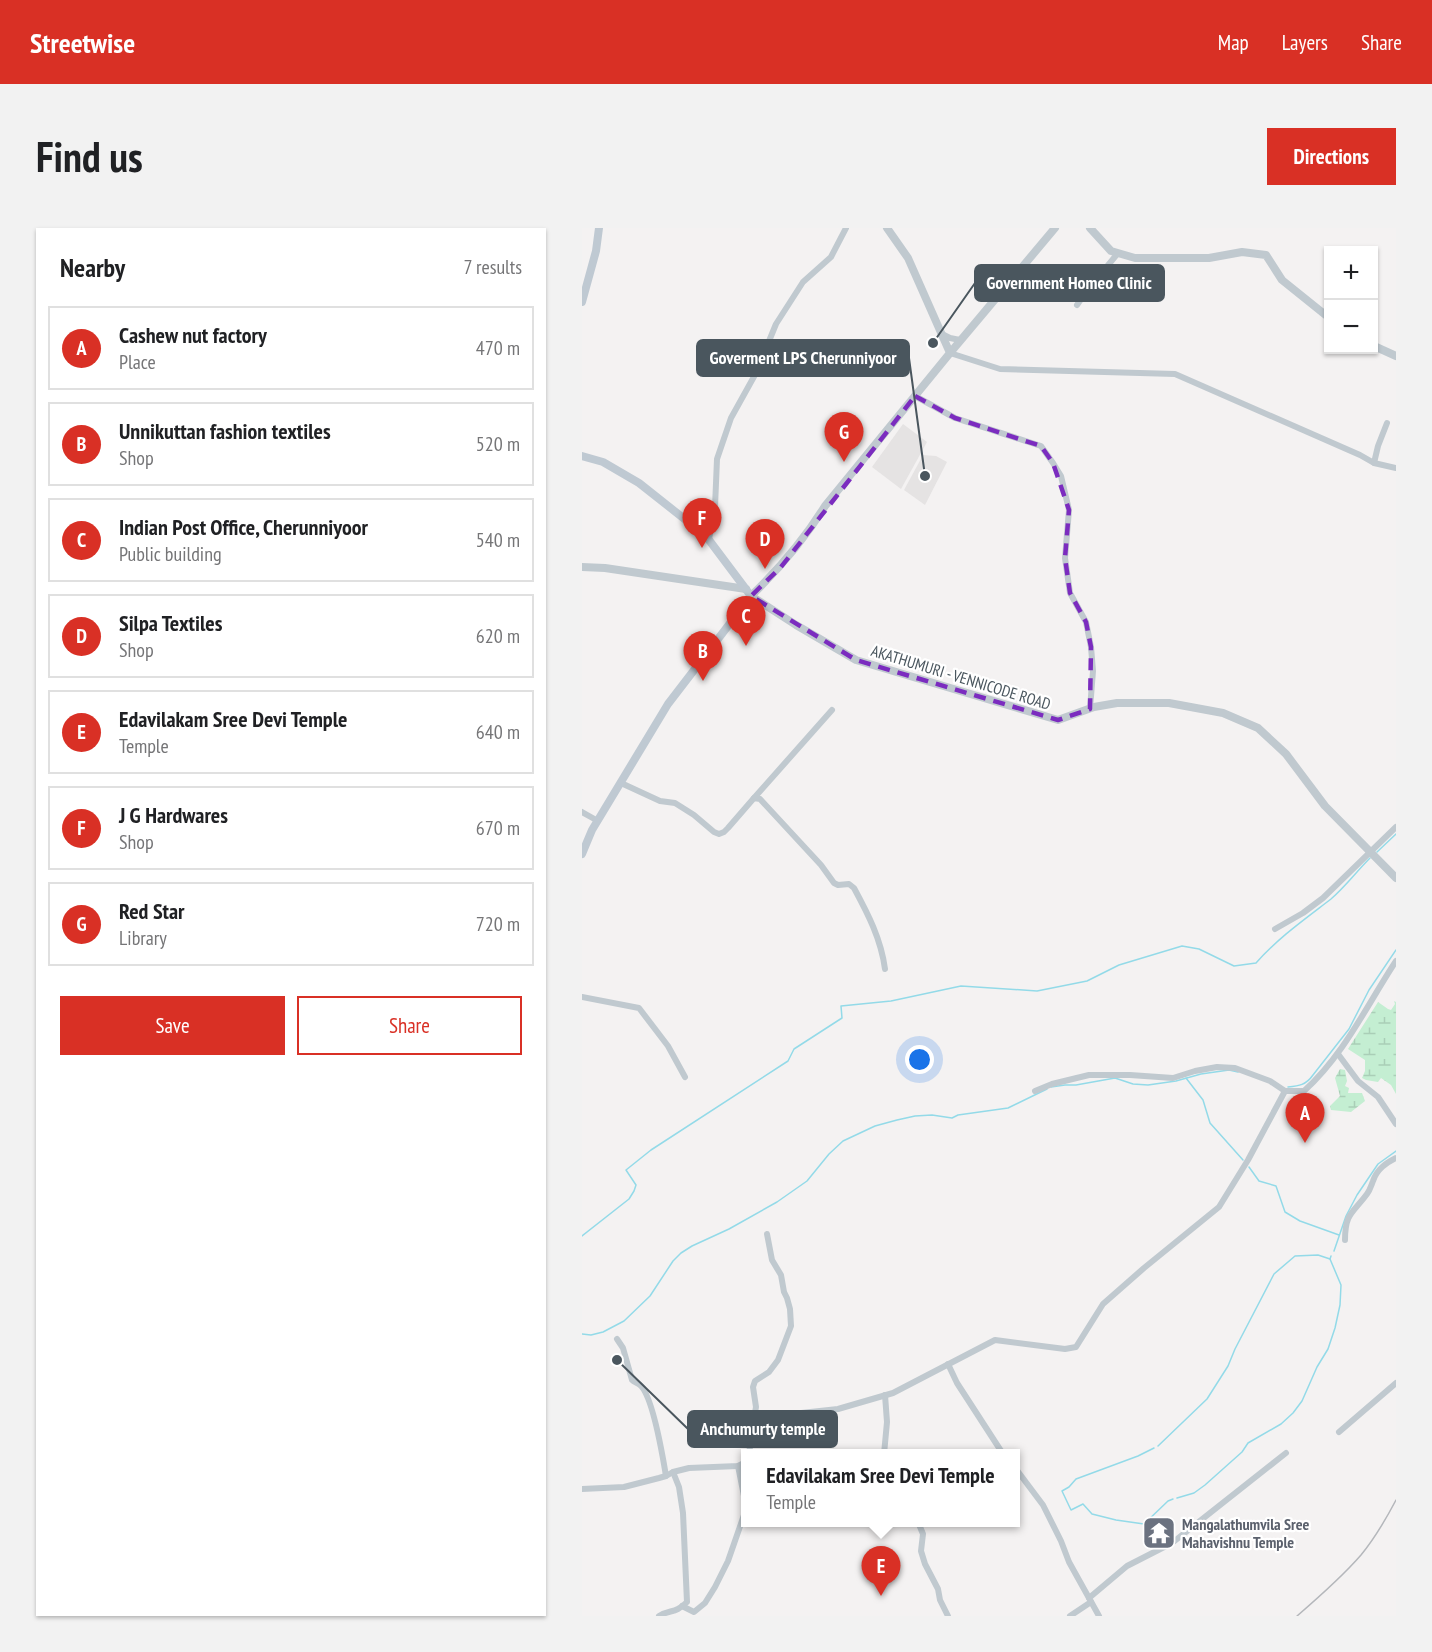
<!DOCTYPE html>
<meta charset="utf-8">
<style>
body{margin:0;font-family:"PT Sans Narrow",sans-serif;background:#f2f2f2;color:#202124}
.controls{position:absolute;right:18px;top:18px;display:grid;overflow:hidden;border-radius:0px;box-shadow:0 2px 4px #0004}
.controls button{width:54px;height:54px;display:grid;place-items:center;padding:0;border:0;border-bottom:2px solid #e0e0e0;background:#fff;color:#202124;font:30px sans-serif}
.you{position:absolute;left:338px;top:832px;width:21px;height:21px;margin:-15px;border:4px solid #fff;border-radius:50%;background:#1a73e8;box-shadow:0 0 0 9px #1a73e833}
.badge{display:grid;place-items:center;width:39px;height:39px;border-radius:50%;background:#d93025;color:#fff;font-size:20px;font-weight:700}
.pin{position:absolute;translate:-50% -50px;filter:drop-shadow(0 2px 3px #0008)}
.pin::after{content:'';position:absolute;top:32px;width:21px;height:18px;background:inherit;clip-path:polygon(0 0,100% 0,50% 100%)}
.popup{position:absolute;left:159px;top:1221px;width:279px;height:78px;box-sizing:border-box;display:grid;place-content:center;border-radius:0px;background:#fff;filter:drop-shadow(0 2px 4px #0005);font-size:20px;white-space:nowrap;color:#757577}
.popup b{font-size:22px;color:#202124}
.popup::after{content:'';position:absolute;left:50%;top:100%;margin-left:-12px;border:12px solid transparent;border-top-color:#fff}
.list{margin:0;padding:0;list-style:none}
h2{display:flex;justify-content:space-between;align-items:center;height:78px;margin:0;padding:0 24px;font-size:26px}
h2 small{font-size:20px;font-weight:400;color:#757577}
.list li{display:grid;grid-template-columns:39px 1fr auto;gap:18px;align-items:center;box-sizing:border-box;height:84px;margin:0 12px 12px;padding:0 12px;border:2px solid #e0e0e0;border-radius:0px}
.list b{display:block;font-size:22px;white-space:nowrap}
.list p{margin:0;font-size:20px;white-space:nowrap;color:#757577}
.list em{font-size:20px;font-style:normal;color:#757577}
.actions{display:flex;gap:12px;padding:18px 24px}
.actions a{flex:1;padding:14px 0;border:2px solid #d93025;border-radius:0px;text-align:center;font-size:21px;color:#d93025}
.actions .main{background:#d93025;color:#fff}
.map{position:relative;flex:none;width:814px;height:1388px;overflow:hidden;border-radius:0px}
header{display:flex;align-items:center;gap:36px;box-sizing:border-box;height:84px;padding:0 30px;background:#d93025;color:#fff}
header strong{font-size:28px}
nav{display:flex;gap:33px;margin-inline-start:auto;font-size:21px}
.intro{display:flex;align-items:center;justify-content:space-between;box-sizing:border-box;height:144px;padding:0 36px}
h1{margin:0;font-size:42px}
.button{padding:15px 27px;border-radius:0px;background:#d93025;color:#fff;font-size:21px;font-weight:700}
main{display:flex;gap:36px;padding:0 36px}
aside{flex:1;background:#fff;border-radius:0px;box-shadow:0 2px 4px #0004}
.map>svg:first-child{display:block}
.education{fill:#e5e3e3}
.wetland{fill:url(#wetland-marsh)}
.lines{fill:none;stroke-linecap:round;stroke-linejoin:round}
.stream{stroke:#93dae8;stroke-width:1.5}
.minor{stroke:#c0c9cf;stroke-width:6}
.tertiary{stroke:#c0c9cf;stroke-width:8}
.secondary{stroke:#bfc9d2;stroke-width:8}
.rail{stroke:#b4b7bb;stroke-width:1.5}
.marked{fill:none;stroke:#7b2cbf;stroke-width:4.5;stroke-dasharray:12 8;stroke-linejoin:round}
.labels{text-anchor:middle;stroke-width:4.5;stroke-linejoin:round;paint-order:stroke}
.street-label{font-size:16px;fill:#4a565e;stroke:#fff}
.worship-label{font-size:16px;font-weight:bold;fill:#5b616d;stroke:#fff;text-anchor:start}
.leader{fill:none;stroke:#4a565e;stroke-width:2}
.callout-dot{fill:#4a565e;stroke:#fff;stroke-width:2}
.callout{fill:#4a565e;stroke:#4a565e;stroke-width:2}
.callout-label{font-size:18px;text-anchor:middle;font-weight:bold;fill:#fff}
</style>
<header>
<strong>Streetwise</strong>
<nav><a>Map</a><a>Layers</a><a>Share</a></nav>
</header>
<div class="intro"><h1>Find us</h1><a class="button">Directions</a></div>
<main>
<aside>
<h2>Nearby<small>7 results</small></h2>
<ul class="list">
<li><span class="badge">A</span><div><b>Cashew nut factory</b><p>Place</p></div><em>470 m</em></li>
<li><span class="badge">B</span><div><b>Unnikuttan fashion textiles</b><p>Shop</p></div><em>520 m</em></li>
<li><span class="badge">C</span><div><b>Indian Post Office, Cherunniyoor</b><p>Public building</p></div><em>540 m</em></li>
<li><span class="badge">D</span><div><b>Silpa Textiles</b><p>Shop</p></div><em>620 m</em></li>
<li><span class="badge">E</span><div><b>Edavilakam Sree Devi Temple</b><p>Temple</p></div><em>640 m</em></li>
<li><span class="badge">F</span><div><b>J G Hardwares</b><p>Shop</p></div><em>670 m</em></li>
<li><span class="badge">G</span><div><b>Red Star</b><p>Library</p></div><em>720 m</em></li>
</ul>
<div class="actions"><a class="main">Save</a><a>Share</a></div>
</aside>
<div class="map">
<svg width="814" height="1388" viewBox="0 0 814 1388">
<defs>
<pattern id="wetland-marsh" width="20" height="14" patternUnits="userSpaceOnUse" patternTransform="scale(1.5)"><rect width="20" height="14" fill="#c4eed2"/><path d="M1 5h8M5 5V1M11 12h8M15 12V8" fill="none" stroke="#aaceb7"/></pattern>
</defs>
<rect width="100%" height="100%" fill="#f4f2f2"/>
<g class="education">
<polygon points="321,196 345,214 319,261 290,239"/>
<polygon points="341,227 354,228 365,234 343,277 322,262"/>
</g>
<g class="wetland">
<polygon points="812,773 814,774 814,866 809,857 799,850 796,854 784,852 780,850 783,843 783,832 766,821 796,774 806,781 809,782 813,776"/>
<polygon points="758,841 763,842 765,853 763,858 767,860 766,865 780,865 783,873 769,884 749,882 748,878 758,868 753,850"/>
</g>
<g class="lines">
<g class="stream">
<polyline points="795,624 814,606"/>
<polyline points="604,850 621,872 628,895 661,932"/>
<polyline points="469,859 483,857 494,857 533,850 551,856 566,857 594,853 619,846 647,842 656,844"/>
<path d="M706,859c11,-1 18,-2 25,-12l36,-46 20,-39 27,-40"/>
<polyline points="667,939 677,953 694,958 703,984 718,993 757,1007"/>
<path d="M0,1008l47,-37 5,-8 2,-6 -10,-15 25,-20 137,-89 6,-12 48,-31 -1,-12 50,-5 70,-15 76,5 50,-10 32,-16 63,-19 17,3 35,17 22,-3c22,-25 49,-44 75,-64 14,-12 26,-28 39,-41"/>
<polyline points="752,1023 764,988 775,967 796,936 814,923"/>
<polyline points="0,1106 9,1107 21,1104 42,1093 68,1068 91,1033 99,1025 110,1018 147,1001 195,974 225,953 247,926 261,913 293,898 315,892 333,888 350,887 370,890 376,887 426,880 465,861"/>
<polyline points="576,1218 625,1171 646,1138 653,1121 692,1046 713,1028 736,1027 748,1031 749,1028"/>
<polyline points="572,1220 556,1228 494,1251 487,1259 480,1263 489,1282 501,1276 510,1286 534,1292 562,1296 586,1273 591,1271"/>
<polyline points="595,1270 612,1265 623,1257 660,1224 666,1215 699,1196 711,1185 720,1173 735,1139 746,1121 753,1100 758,1077 759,1057 748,1031"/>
</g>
<g class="minor">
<polyline points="495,77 504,64 536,25"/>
<polyline points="360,106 368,110 378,112"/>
<polyline points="368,125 418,141 593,146 778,227 792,235 814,240"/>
<polyline points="333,168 373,190 459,218 471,235 479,248 487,282 483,330 488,365 504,394 509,419 511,443 508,481"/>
<polyline points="792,235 796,218 805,195"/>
<polyline points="127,311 133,279 135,231 149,190 174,145 194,96 221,54 249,29 264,0"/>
<path d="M39,555l39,18 15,2 19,12 20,17 5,2 5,-2 4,-4 26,-30 6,1 61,66 13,18 4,2 11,-1 5,4c14,26 27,51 31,81"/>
<polyline points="172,570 250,482"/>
<polyline points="0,584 16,593"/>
<polyline points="693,701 721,685 741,670 814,599"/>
<polyline points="0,769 57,780 86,818 103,849"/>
<polyline points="756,826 776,853 796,869 814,896"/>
<polyline points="453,863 470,856 507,847 548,847 591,850 613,843 635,839 653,840 688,853 703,863"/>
<path d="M763,1012c0,-27 8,-27 22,-46 3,-4 4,-8 6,-13 4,-12 13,-18 23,-23"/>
<path d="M35,1111l6,9 9,32c2,2 5,3 8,5 13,11 23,73 26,91"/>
<polyline points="366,1136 375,1155 421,1226"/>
<polyline points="172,1190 174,1179 171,1159 173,1153 187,1144 196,1132 209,1098 208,1081 205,1070 202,1064 199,1047 190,1032 185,1006"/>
<polyline points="757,1204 814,1155"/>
<path d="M167,1226l5,-36 84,-9 55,-16 102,-53 70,9 11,-2 27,-43 41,-36 75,-61 29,-47 37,-69h19c40,-36 63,-86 92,-130"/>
<polyline points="302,1226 305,1194 303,1167"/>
<polyline points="434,1241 461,1277 479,1313 487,1334 517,1388"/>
<polyline points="0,1261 42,1259 77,1250 84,1248 91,1244 107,1240 156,1238 164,1234"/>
<polyline points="336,1294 341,1306 339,1323 343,1336 356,1361 358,1372 366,1388"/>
<polyline points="507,1370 545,1338 590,1315 704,1225"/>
<polyline points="100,1378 112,1384 123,1375 133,1359 146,1333 162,1287 162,1268 156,1238"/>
<path d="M77,1388c12,-7 16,-2 28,-14l-4,-89 -4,-26 -6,-15"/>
<polyline points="488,1388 509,1374"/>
</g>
<g class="tertiary">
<path d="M305,0l21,30 42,95 -125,153c-21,34 -45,62 -74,90l45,29 60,35 202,60 36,-13 23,-4h52l54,10 35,15 28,26 39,52 71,72"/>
<polyline points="508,0 529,23 553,30 627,30 660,24 684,27 700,52 746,89"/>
<polyline points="792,118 814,128"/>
<polyline points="368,125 473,0"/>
<polyline points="0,339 23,340 164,361"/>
</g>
<g class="secondary">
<polyline points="0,74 14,23 17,0"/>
<polyline points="0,228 21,234 57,255 124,308 169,368 86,476 10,602 0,626"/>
</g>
<path class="rail" d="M715,1388c22,-19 45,-39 64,-61 14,-17 25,-36 35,-55"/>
</g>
<path class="marked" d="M333,168l40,22 86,28 12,17 16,47 -4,48 5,35 16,29 5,25 -1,62 -32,11 -202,-60 -105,-64 30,-29z"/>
<defs>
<symbol id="temple-square" viewBox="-11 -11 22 22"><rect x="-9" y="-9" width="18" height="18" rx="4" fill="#6b7280" stroke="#fff"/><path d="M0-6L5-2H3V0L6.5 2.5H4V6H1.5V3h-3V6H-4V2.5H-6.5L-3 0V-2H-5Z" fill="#fff"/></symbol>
</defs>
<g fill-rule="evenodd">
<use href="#temple-square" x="558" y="1286" width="38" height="38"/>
</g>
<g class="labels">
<g class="street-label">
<text transform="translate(379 449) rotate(17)" y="6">AKATHUMURI - VENNICODE ROAD</text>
</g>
<g class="worship-label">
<text x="600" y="1302">Mangalathumvila Sree<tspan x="600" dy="18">Mahavishnu Temple</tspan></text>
</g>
</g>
<path class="leader" d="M351 115L393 55M343 248L327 130M35 1132L106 1201"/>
<g class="callout-dot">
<circle cx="351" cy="115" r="6"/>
<circle cx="343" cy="248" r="6"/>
<circle cx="35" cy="1132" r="6"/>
</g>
<g class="callout">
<rect x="393" y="37" width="189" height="36" rx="6"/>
<rect x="115" y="112" width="212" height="36" rx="6"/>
<rect x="106" y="1183" width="149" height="36" rx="6"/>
</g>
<g class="callout-label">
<text x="487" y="61">Government Homeo Clinic</text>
<text x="221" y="136">Goverment LPS Cherunniyoor</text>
<text x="181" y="1207">Anchumurty temple</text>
</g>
</svg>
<div class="controls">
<button>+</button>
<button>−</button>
</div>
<div class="you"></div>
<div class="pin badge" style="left:723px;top:915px">A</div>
<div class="pin badge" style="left:121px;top:453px">B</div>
<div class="pin badge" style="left:164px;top:418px">C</div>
<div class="pin badge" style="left:183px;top:341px">D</div>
<div class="pin badge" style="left:299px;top:1368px">E</div>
<div class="popup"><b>Edavilakam Sree Devi Temple</b>Temple</div>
<div class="pin badge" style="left:120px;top:320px">F</div>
<div class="pin badge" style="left:262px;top:234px">G</div>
</div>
</main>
